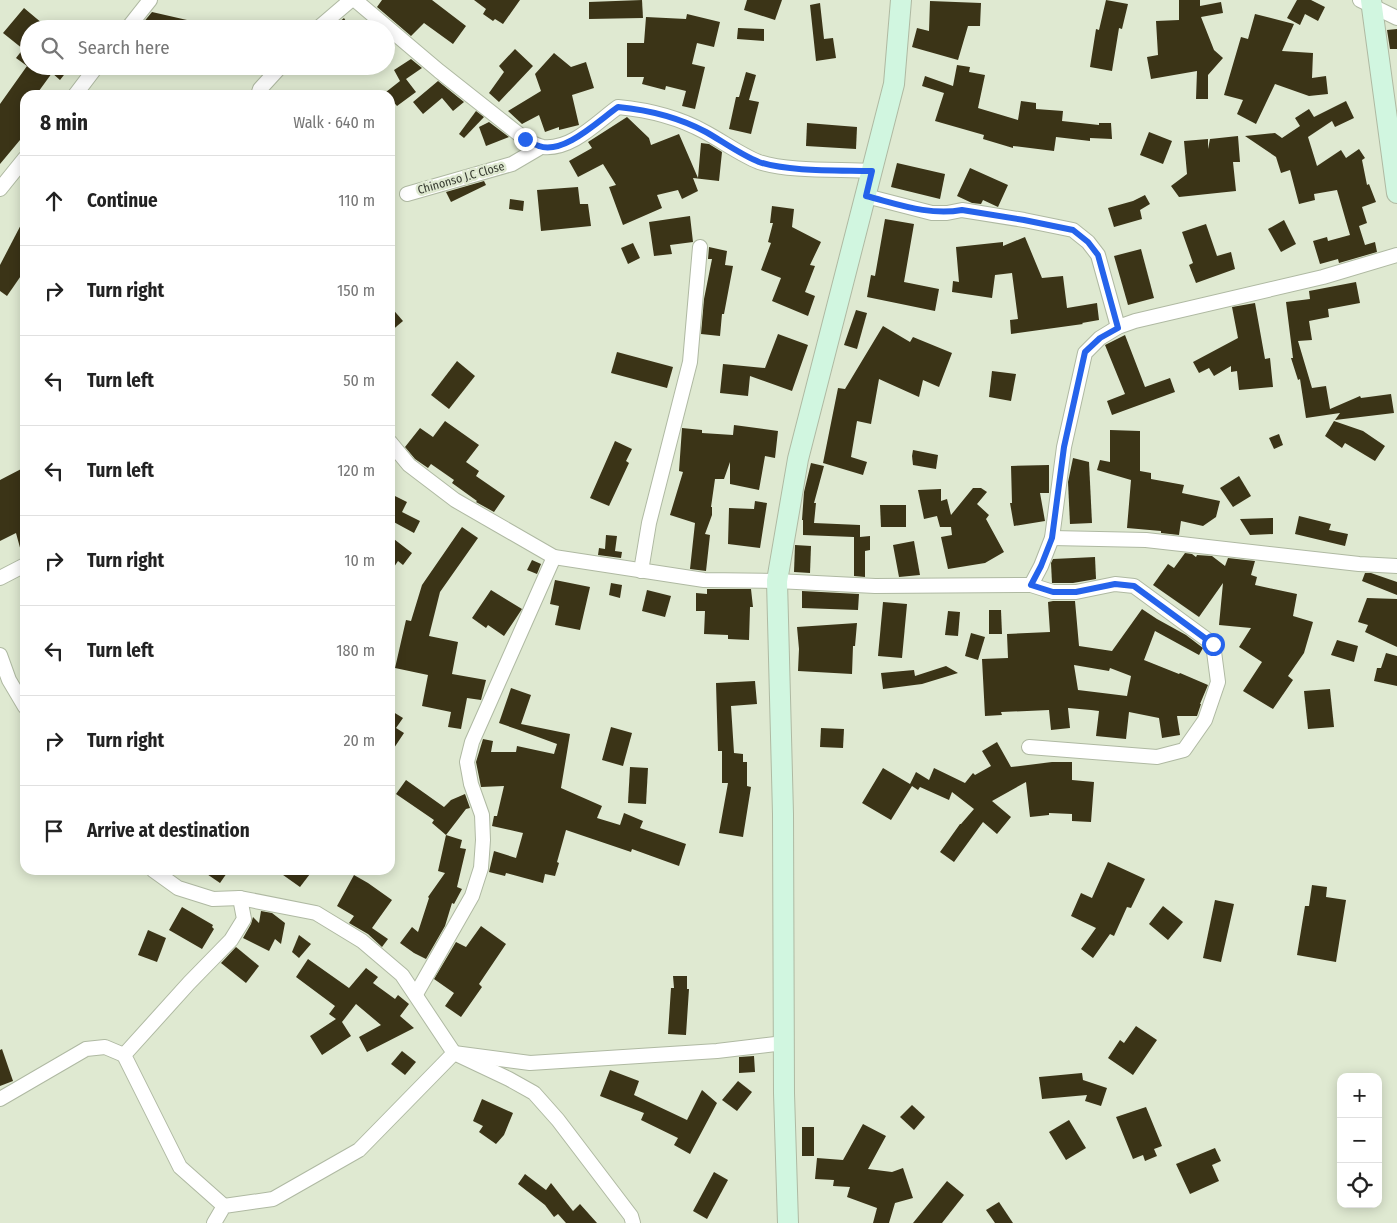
<!DOCTYPE html>
<meta charset="utf-8">
<style>
body{margin:0;font-family:"Fira Sans Condensed",sans-serif;background:#f6f6f6;color:#222}
.controls{position:absolute;right:15px;bottom:15px;display:grid;overflow:hidden;border-radius:10px;box-shadow:0 2px 12px #0003}
.controls button{width:45px;height:45px;display:grid;place-items:center;padding:0;border:0;border-bottom:1px solid #e0e0e0;background:#fff;color:#222;font:25px sans-serif}
.stop{position:absolute;width:15px;height:15px;margin:-11px;border:4px solid #2563eb;border-radius:50%;background:#fff}
.stop.end{background:#2563eb;border-color:#fff;box-shadow:0 1px 5px #0008}
.list{margin:0;padding:0;list-style:none}
h2{display:flex;justify-content:space-between;align-items:center;height:65px;margin:0;padding:0 20px;font-size:21px}
h2 small{font-size:16px;font-weight:400;color:#767676}
.list li{display:grid;grid-template-columns:32px 1fr auto;gap:15px;align-items:center;box-sizing:border-box;height:90px;padding:0 20px;border-top:1px solid #e0e0e0}
.list b{display:block;font-size:19px;white-space:nowrap}
.list em{font-size:16px;font-style:normal;color:#767676}
.icon{flex:none;width:28px;height:28px;fill:none;stroke:currentColor;stroke-width:2;stroke-linecap:round;stroke-linejoin:round}
.map{position:relative;flex:none;width:1397px;height:1223px;overflow:hidden}
.search{position:absolute;background:#fff;box-shadow:0 2px 12px #0003;left:20px;top:20px;width:375px;height:55px;display:flex;align-items:center;gap:12px;box-sizing:border-box;padding:0 18px;border-radius:28px;color:#767676;font-size:19px}
.panel{position:absolute;background:#fff;box-shadow:0 2px 12px #0003;left:20px;top:90px;width:375px;height:785px;border-radius:15px}
.map>svg:first-child{display:block}
.building{fill:#3b3417;fill-rule:evenodd}
.lines{fill:none;stroke-linecap:round;stroke-linejoin:round}
.street-casing{stroke:#afb9a2;stroke-width:16}
.secondary-casing{stroke:#afb9a2;stroke-width:22}
.street{stroke:#fff;stroke-width:14}
.secondary{stroke:#d1f6e0;stroke-width:20}
.route{stroke:#2563eb;stroke-width:6}
.labels{text-anchor:middle;stroke-width:5;stroke-linejoin:round;paint-order:stroke}
.street-label{font-size:12px;fill:#363a30;stroke:#dfe9d1}
</style>
<div class="map">
<svg width="1397" height="1223" viewBox="0 0 1397 1223">
<rect width="100%" height="100%" fill="#dfe9d1"/>
<g class="building">
<polygon points="382,0 432,0 466,26 453,44 424,23 411,36 377,7"/>
<polygon points="474,0 520,0 503,24 495,19 493,21 483,14 486,9"/>
<polygon points="642,0 643,18 589,19 589,2"/>
<polygon points="747,0 782,0 775,20 744,10"/>
<polygon points="1106,0 1128,4 1122,29 1119,28 1112,71 1090,67 1096,29 1099,30"/>
<polygon points="1179,0 1200,0 1200,6 1221,2 1223,13 1201,17 1214,50 1223,58 1208,75 1208,99 1196,99 1197,71 1151,79 1147,57 1158,55 1156,21 1179,20"/>
<polygon points="1297,0 1311,0 1325,7 1318,21 1305,14 1300,25 1287,18"/>
<polygon points="930,1 981,3 980,26 968,26 958,60 912,47 917,28 929,31"/>
<polygon points="820,3 824,39 833,38 836,58 816,61 810,5"/>
<polygon points="24,8 49,29 29,29 29,66 71,66 60,80 52,73 36,95 25,95 25,134 0,164 0,104 27,66 16,58 23,49 3,33"/>
<polygon points="152,12 187,20 184,29 141,29 142,24"/>
<polygon points="687,14 720,22 714,47 697,43 692,64 705,67 695,109 682,106 686,91 666,86 665,90 642,84 644,77 627,77 627,43 644,43 646,17 686,19"/>
<polygon points="1255,14 1294,24 1282,51 1313,53 1312,78 1326,76 1328,94 1309,96 1275,84 1256,124 1237,114 1243,100 1224,95 1241,37 1248,39"/>
<polygon points="344,18 351,29 331,29"/>
<polygon points="738,28 764,29 764,41 737,39"/>
<polygon points="1397,29 1397,49 1390,49 1387,30"/>
<polygon points="515,49 533,66 499,102 489,93 504,72 499,66"/>
<polygon points="554,53 571,67 586,62 594,88 572,95 579,125 559,130 559,127 545,132 539,115 522,124 508,111 541,91 535,74"/>
<polygon points="411,59 422,68 406,79 416,92 397,106 390,98 390,95 386,92 400,81 394,70"/>
<polygon points="957,65 970,67 969,72 985,75 978,108 1018,120 1021,101 1036,103 1036,109 1063,111 1062,121 1099,125 1099,123 1111,123 1112,139 1090,138 1090,141 1056,137 1054,151 1013,146 1013,148 983,139 984,135 935,121 944,93 922,86 925,76 953,86"/>
<polygon points="746,72 756,75 749,100 759,102 751,134 729,129 736,97 739,97"/>
<polygon points="438,81 464,102 453,111 442,98 423,114 413,102"/>
<polygon points="1346,101 1354,118 1335,127 1332,121 1308,137 1317,166 1341,150 1346,158 1359,149 1365,158 1362,160 1367,185 1369,184 1376,202 1362,207 1367,223 1359,226 1365,245 1375,242 1377,252 1339,263 1338,259 1320,264 1313,241 1327,237 1328,241 1350,235 1337,190 1314,194 1315,200 1299,204 1290,170 1281,173 1276,157 1245,136 1275,133 1282,138 1300,126 1295,118 1309,109 1314,117"/>
<polygon points="476,111 484,117 464,138 459,134"/>
<polygon points="627,117 649,138 651,145 679,134 698,178 701,143 709,144 722,152 719,181 693,178 698,191 682,199 678,190 657,195 662,208 623,225 609,187 616,185 603,164 578,177 569,161 592,148 588,142"/>
<polygon points="489,122 509,137 486,146 479,127"/>
<polygon points="807,123 857,127 856,149 806,146"/>
<polygon points="1149,132 1172,141 1163,164 1140,155"/>
<polygon points="1238,136 1240,162 1233,162 1236,191 1179,197 1171,186 1187,174 1184,141 1208,139 1208,149 1210,139"/>
<polygon points="897,163 945,174 940,199 891,187"/>
<polygon points="970,168 1008,185 998,207 983,200 981,204 972,203 957,196"/>
<polygon points="484,181 486,185 451,202 446,192"/>
<polygon points="578,187 580,204 588,204 591,226 541,231 537,190"/>
<polygon points="1145,195 1150,204 1140,210 1142,219 1114,227 1108,208 1133,201"/>
<polygon points="510,199 524,201 523,211 509,209"/>
<polygon points="772,206 794,209 792,227 821,242 810,265 815,266 805,292 815,296 808,316 772,301 781,278 761,270 771,243 768,242 773,223 770,223"/>
<polygon points="690,216 693,242 670,245 672,254 654,256 649,222"/>
<polygon points="25,217 25,270 7,296 0,291 0,265"/>
<polygon points="885,219 914,224 904,282 939,289 935,311 867,297 871,275 875,276"/>
<polygon points="1284,220 1296,244 1281,252 1268,229"/>
<polygon points="1206,224 1217,256 1231,252 1235,269 1196,283 1189,265 1193,263 1182,232"/>
<polygon points="1025,237 1042,278 1063,276 1067,308 1097,303 1099,320 1082,323 1083,324 1011,334 1010,320 1018,319 1012,273 995,275 992,298 952,292 953,281 959,282 956,247 1003,242 1003,246"/>
<polygon points="633,243 640,258 628,264 621,248"/>
<polygon points="709,247 727,251 725,265 733,266 724,314 722,314 720,336 701,334 704,299 712,259 708,259"/>
<polygon points="1141,249 1154,298 1128,305 1114,256"/>
<polygon points="1356,282 1360,303 1328,309 1329,317 1309,321 1312,340 1298,341 1312,388 1326,386 1330,409 1360,396 1361,398 1391,394 1394,413 1335,420 1340,413 1306,418 1300,379 1298,380 1291,358 1293,358 1286,302 1310,299 1309,291"/>
<polygon points="1255,303 1265,359 1270,358 1273,387 1239,390 1237,371 1231,372 1231,366 1214,376 1209,368 1199,373 1193,362 1238,338 1232,307"/>
<polygon points="390,306 403,321 390,332"/>
<polygon points="856,310 867,313 857,349 844,345"/>
<polygon points="883,326 910,342 913,337 952,353 939,387 923,380 919,397 879,379 871,424 857,421 851,457 867,462 863,475 823,463 838,388 845,389"/>
<polygon points="778,334 808,345 792,391 750,376 748,396 720,393 723,364 765,368"/>
<polygon points="1125,335 1145,387 1170,378 1175,392 1112,415 1107,401 1125,394 1105,345"/>
<polygon points="617,352 673,367 667,388 611,373"/>
<polygon points="457,361 475,376 449,409 431,395"/>
<polygon points="992,371 1016,374 1011,401 989,397"/>
<polygon points="445,421 479,445 466,462 479,471 476,476 505,496 494,512 476,502 477,501 452,483 454,480 431,464 428,468 415,459 405,447 420,428 433,437"/>
<polygon points="1334,421 1363,431 1385,446 1375,461 1345,443 1342,448 1325,436"/>
<polygon points="734,425 778,431 775,458 765,456 759,490 730,484 730,462 724,479 715,479 711,507 712,507 712,515 705,534 710,535 706,571 690,569 695,523 670,515 683,472 679,471 682,428 702,430 702,433 733,435"/>
<polygon points="1110,430 1140,431 1140,471 1151,473 1151,479 1184,485 1182,493 1220,501 1216,517 1203,526 1181,521 1179,535 1161,533 1161,531 1127,528 1131,480 1097,470 1100,460 1110,462"/>
<polygon points="1279,434 1283,445 1274,449 1269,438"/>
<polygon points="615,441 632,449 626,461 629,463 609,506 590,498"/>
<polygon points="913,450 938,455 936,469 913,465 912,456"/>
<polygon points="1073,458 1089,462 1092,523 1070,524 1068,482"/>
<polygon points="811,463 824,466 814,503 816,503 814,523 860,525 860,537 870,536 870,550 865,551 865,577 854,576 854,537 803,535 803,520 802,520 804,492"/>
<polygon points="1049,465 1049,493 1040,493 1045,521 1014,526 1010,503 1012,503 1011,466"/>
<polygon points="25,467 25,554 22,555 16,533 0,541 0,480"/>
<polygon points="1239,476 1251,496 1233,507 1220,488"/>
<polygon points="973,488 981,488 987,492 977,504 989,515 986,519 1004,552 985,563 948,569 941,537 952,535 951,527 940,527 937,516 924,519 918,490 941,489 941,501 947,499 951,515"/>
<polygon points="393,495 407,502 402,512 420,521 414,533 390,520 390,503"/>
<polygon points="755,501 767,503 760,548 728,544 729,508 754,509"/>
<polygon points="880,505 906,505 906,527 881,527"/>
<polygon points="1299,516 1331,524 1329,530 1348,534 1345,546 1295,534"/>
<polygon points="1273,518 1273,534 1250,535 1240,519"/>
<polygon points="462,527 478,538 440,592 429,636 458,642 452,674 486,680 481,700 467,698 461,729 448,727 451,712 422,706 428,675 395,668 406,620 411,621 422,585"/>
<polygon points="606,535 617,536 615,551 622,552 621,558 598,555 599,548 605,549"/>
<polygon points="390,536 412,553 403,565 398,561 390,573"/>
<polygon points="914,541 920,575 899,577 893,545"/>
<polygon points="795,545 811,546 810,573 794,572"/>
<polygon points="1185,553 1192,554 1196,557 1197,555 1212,556 1225,566 1228,558 1255,561 1251,575 1257,577 1255,585 1297,594 1293,616 1313,622 1304,653 1288,676 1293,680 1273,709 1243,691 1262,662 1239,647 1251,628 1219,625 1223,583 1199,617 1153,585 1168,564 1174,568"/>
<polygon points="1095,557 1096,579 1073,583 1052,583 1051,563 1053,559"/>
<polygon points="532,560 541,564 537,574 527,570"/>
<polygon points="1365,573 1371,573 1397,582 1397,595 1362,581"/>
<polygon points="555,580 590,587 580,630 555,625 559,606 550,604"/>
<polygon points="611,583 622,585 620,598 609,595"/>
<polygon points="707,589 751,589 753,607 750,607 749,640 728,639 728,635 704,634 705,611 696,611 696,593 707,594"/>
<polygon points="491,590 522,609 504,636 488,625 486,628 472,618"/>
<polygon points="647,590 671,596 665,617 642,611"/>
<polygon points="802,591 859,594 858,610 802,608"/>
<polygon points="1367,598 1397,599 1397,647 1365,632 1368,625 1358,622"/>
<path d="M1053,601h22l4,45 33,5 30,-42 15,10 29,16 17,13 -4,7 -44,-24 -11,29 35,14 1,-1 28,12 -8,19h1l-4,12h-20l3,19 -18,3 -3,-20 -30,-6 -3,27 -30,-3 3,-25 -8,-1 -23,-2 2,20 -19,2 -2,-20 -48,2 1,3 -17,1 -3,-57 26,-1 -1,-24 43,-2 -2,-30zM1074,665l35,6 1,-3 21,8 -4,20 -49,-6z"/>
<polygon points="883,602 907,604 902,658 878,656"/>
<polygon points="989,610 1001,610 1002,634 989,634"/>
<polygon points="948,611 960,612 958,636 945,635"/>
<polygon points="857,623 855,646 853,646 852,674 798,671 799,649 797,627"/>
<polygon points="971,633 985,637 978,660 965,656"/>
<polygon points="1337,640 1358,646 1354,662 1331,655"/>
<polygon points="1386,653 1397,656 1397,686 1374,681 1377,668 1381,668"/>
<polygon points="946,666 958,673 922,684 883,689 881,673 914,670 915,676"/>
<polygon points="755,681 757,704 731,706 734,753 743,754 743,762 747,762 747,786 751,787 743,837 719,833 728,783 722,783 722,751 718,751 716,683"/>
<polygon points="511,688 531,695 521,724 570,734 561,788 602,806 597,818 620,825 624,813 643,821 640,828 686,844 679,866 632,849 631,852 566,830 557,862 559,863 555,876 545,874 543,883 506,873 505,876 489,872 494,851 516,858 523,833 492,826 494,816 497,816 504,786 481,787 476,762 483,739 493,741 491,752 516,752 517,746 554,754 557,744 519,730 519,729 519,730 499,723"/>
<polygon points="1330,689 1334,727 1308,729 1304,691"/>
<polygon points="390,710 403,718 396,728 404,733 390,754"/>
<polygon points="611,727 632,733 623,766 602,760"/>
<polygon points="821,728 844,729 843,748 820,747"/>
<polygon points="997,742 1011,767 1052,762 1072,762 1072,780 1094,782 1091,822 1072,821 1072,814 1049,813 1049,815 1030,817 1026,782 992,801 1011,817 997,834 983,822 954,862 940,852 960,824 961,824 974,809 952,792 949,800 920,787 918,790 912,786 891,820 862,803 883,768 910,784 916,772 929,780 934,768 965,783 973,773 975,775 991,766 982,751"/>
<polygon points="630,767 648,768 646,804 628,803"/>
<polygon points="406,780 444,807 451,800 465,794 470,808 466,809 446,835 432,823 434,820 396,794"/>
<polygon points="446,835 462,840 460,848 466,849 457,887 462,889 454,904 452,903 445,926 426,959 414,953 400,943 412,927 418,932 429,898 428,897 445,873 438,871"/>
<polygon points="1108,862 1145,879 1131,908 1127,907 1114,936 1110,934 1093,958 1081,949 1096,928 1071,916 1081,893 1092,898"/>
<polygon points="201,870 229,870 220,883"/>
<polygon points="276,870 313,870 300,887"/>
<polygon points="354,875 368,883 392,900 372,928 388,939 382,947 368,934 349,923 354,916 337,906"/>
<polygon points="1312,885 1327,887 1326,897 1346,900 1336,962 1297,955 1305,906 1309,906"/>
<polygon points="1215,900 1234,904 1221,962 1203,958"/>
<polygon points="1163,906 1183,922 1168,940 1149,924"/>
<polygon points="182,907 213,925 212,927 214,929 202,949 169,930"/>
<polygon points="261,911 272,913 285,923 281,944 275,939 269,951 243,938 251,924 253,917 259,923"/>
<polygon points="481,926 506,944 479,984 482,987 461,1017 445,1006 454,993 434,979 456,942 466,947"/>
<polygon points="148,930 166,938 157,962 138,955"/>
<polygon points="299,935 311,944 299,958 292,952"/>
<polygon points="236,947 259,966 246,983 221,963"/>
<polygon points="308,959 349,988 366,968 378,977 373,983 395,999 398,995 409,1004 400,1016 414,1028 367,1052 359,1037 381,1025 356,1004 342,1022 351,1036 322,1055 310,1036 336,1019 329,1014 335,1006 296,977"/>
<polygon points="673,976 687,976 687,989 689,989 686,1035 668,1034 671,988 674,988"/>
<polygon points="1136,1026 1157,1040 1133,1075 1108,1058 1120,1040 1124,1043"/>
<polygon points="2,1049 13,1081 0,1086 0,1050"/>
<polygon points="402,1051 416,1062 405,1075 391,1064"/>
<polygon points="754,1056 755,1072 739,1073 739,1057"/>
<polygon points="610,1070 639,1081 634,1095 687,1120 702,1090 717,1103 690,1154 674,1145 678,1138 641,1120 644,1113 600,1096"/>
<polygon points="1082,1073 1083,1080 1107,1088 1101,1106 1085,1101 1087,1095 1042,1099 1039,1077"/>
<polygon points="738,1081 752,1092 737,1111 722,1100"/>
<polygon points="482,1099 513,1113 504,1135 496,1144 479,1132 483,1126 473,1121"/>
<polygon points="912,1105 925,1117 914,1130 900,1117"/>
<polygon points="1146,1107 1162,1146 1154,1149 1157,1156 1145,1161 1143,1155 1133,1159 1116,1117"/>
<polygon points="1069,1120 1086,1148 1066,1160 1049,1132"/>
<polygon points="863,1124 886,1136 868,1169 892,1172 903,1168 913,1198 895,1203 889,1223 873,1223 877,1208 847,1197 850,1187 833,1186 834,1180 815,1179 817,1158 843,1160"/>
<rect x="802" y="1127" width="12" height="29"/>
<polygon points="1215,1148 1221,1161 1212,1165 1219,1181 1190,1194 1176,1164"/>
<polygon points="714,1172 728,1180 707,1219 693,1211"/>
<polygon points="525,1174 546,1190 551,1183 573,1211 580,1204 597,1223 566,1223 558,1214 554,1217 545,1205 518,1184"/>
<polygon points="947,1181 964,1195 942,1223 913,1223"/>
<polygon points="999,1202 1013,1223 995,1223 986,1210"/>
</g>
<g class="lines">
<defs>
<g id="street">
<path d="M355,0l84,71 86,68c6,3 12,7 18,8 29,3 54,-25 75,-40 31,3 60,10 87,25 17,9 36,23 54,30 30,10 81,7 113,9"/>
<polyline points="1360,0 1397,18"/>
<polyline points="127,29 150,0"/>
<polyline points="317,29 351,0"/>
<polyline points="75,95 97,66"/>
<polyline points="258,95 260,89 281,66"/>
<polyline points="0,189 25,158"/>
<polyline points="407,194 512,164 541,147"/>
<polyline points="866,196 932,213 947,213 962,210 1024,220 1073,230 1088,242 1098,255 1118,327"/>
<polyline points="390,442 409,465 455,500 554,557 704,580 777,581 875,586 1031,585 1041,566 1052,538 1064,447 1085,353 1100,338 1118,327 1135,321 1323,277 1397,255"/>
<polyline points="1052,538 1146,540 1359,564 1397,566"/>
<polyline points="641,571 649,523 690,362 700,247"/>
<polyline points="0,578 25,565"/>
<polyline points="0,655 9,680 25,707"/>
<polyline points="1029,747 1157,757 1184,750 1205,720 1218,682 1213,644 1134,586 1115,584 1076,592 1053,592 1031,585"/>
<polyline points="153,870 178,888 213,899 240,898 316,913 362,941 402,975 454,1053 509,1079 534,1093 558,1120 631,1216 633,1223"/>
<polyline points="416,994 472,896 481,868 483,840 482,815 471,784 467,762 472,742 554,557"/>
<polyline points="0,1099 86,1049 105,1047 124,1055"/>
<polyline points="224,1206 180,1167 124,1055 189,983 231,940 244,919 240,898"/>
<polyline points="214,1223 224,1206 273,1199 359,1150 454,1053 530,1063 717,1051 784,1043"/>
</g>
<g id="secondary">
<polyline points="1371,0 1397,193"/>
<polyline points="788,1223 784,1093 783,814 777,581 798,459 894,84 901,0"/>
</g>
</defs>
<use href="#street" class="street-casing"/>
<use href="#secondary" class="secondary-casing"/>
<use href="#street" class="street"/>
<use href="#secondary" class="secondary"/>
</g>
<g class="lines">
<path class="route" d="M525,139c5,2 10,6 14,7 25,9 60,-26 79,-39 31,3 60,10 88,25 16,9 35,23 53,30 29,10 81,8 113,9l-6,25c32,8 63,20 96,14l62,10 49,10 15,12 10,13 20,73 -18,10 -15,14 -21,95 -12,91 -11,28 -10,19 22,7h23l39,-8 19,2 79,58"/>
</g>
<g class="labels">
<g class="street-label">
<text transform="translate(461 178) rotate(-16)" y="4">Chinonso J.C Close</text>
</g>
</g>
</svg>
<div class="controls">
<button>+</button>
<button>−</button>
<button><svg class="icon" aria-label="locate" viewBox="0 0 24 24"><circle cx="12" cy="12" r="6"/><path d="M12 2v4M12 18v4M2 12h4M18 12h4"/></svg></button>
</div>
<div class="stop" style="left:1213px;top:644px"></div>
<div class="stop end" style="left:525px;top:139px"></div>
<div class="search"><svg class="icon" aria-label="search" viewBox="0 0 24 24"><circle cx="10" cy="10" r="6"/><path d="M15 15l6 6"/></svg>Search here</div>
<section class="panel">
<h2>8 min<small>Walk · 640 m</small></h2>
<ul class="list">
<li><svg class="icon" aria-label="ahead" viewBox="0 0 24 24"><path d="M12 20V5M6 11l6-6 6 6"/></svg><div><b>Continue</b></div><em>110 m</em></li>
<li><svg class="icon" aria-label="right" viewBox="0 0 24 24"><path d="M7 20v-9h11M14 6l5 5-5 5"/></svg><div><b>Turn right</b></div><em>150 m</em></li>
<li><svg class="icon" aria-label="left" viewBox="0 0 24 24"><path d="M17 20v-9H6M10 6l-5 5 5 5"/></svg><div><b>Turn left</b></div><em>50 m</em></li>
<li><svg class="icon" aria-label="left" viewBox="0 0 24 24"><path d="M17 20v-9H6M10 6l-5 5 5 5"/></svg><div><b>Turn left</b></div><em>120 m</em></li>
<li><svg class="icon" aria-label="right" viewBox="0 0 24 24"><path d="M7 20v-9h11M14 6l5 5-5 5"/></svg><div><b>Turn right</b></div><em>10 m</em></li>
<li><svg class="icon" aria-label="left" viewBox="0 0 24 24"><path d="M17 20v-9H6M10 6l-5 5 5 5"/></svg><div><b>Turn left</b></div><em>180 m</em></li>
<li><svg class="icon" aria-label="right" viewBox="0 0 24 24"><path d="M7 20v-9h11M14 6l5 5-5 5"/></svg><div><b>Turn right</b></div><em>20 m</em></li>
<li><svg class="icon" aria-label="arrive" viewBox="0 0 24 24"><path d="M6 21V4h12l-3 4 3 4H6"/></svg><div><b>Arrive at destination</b></div></li>
</ul>
</section>
</div>
